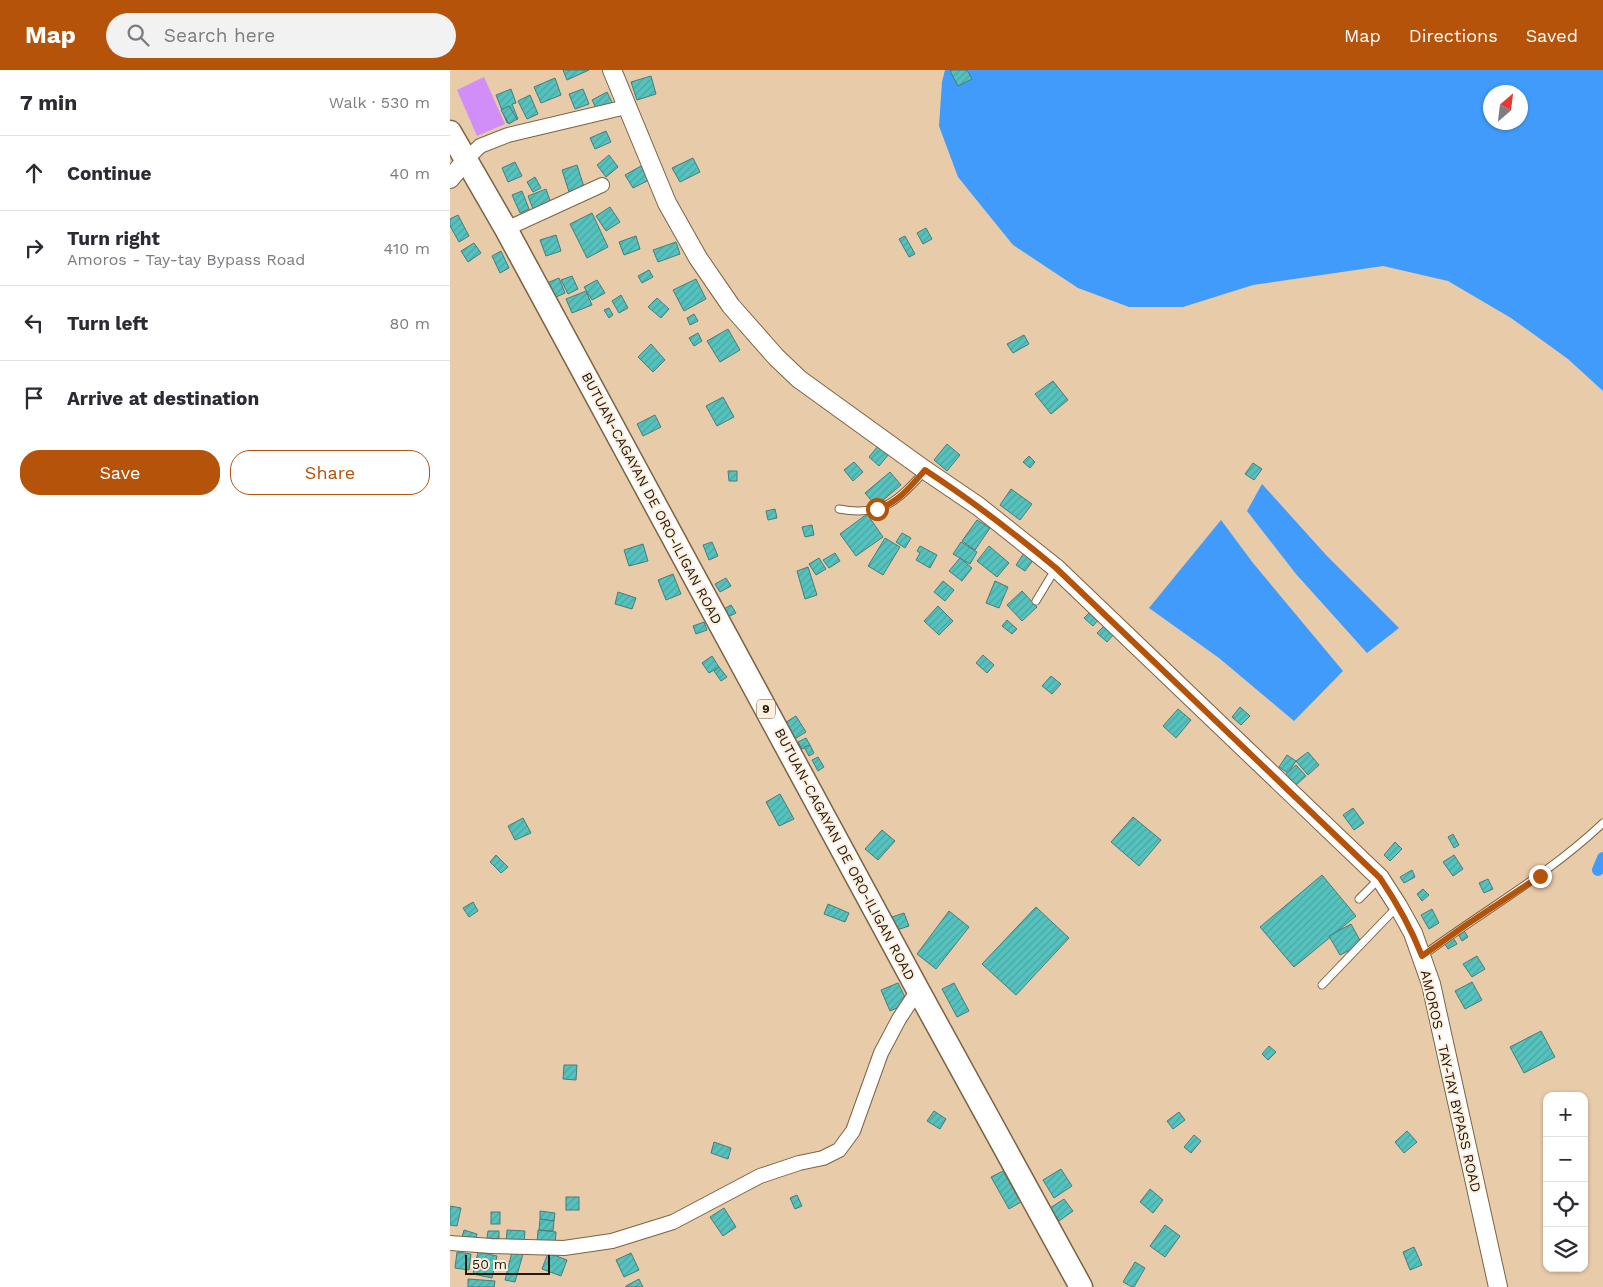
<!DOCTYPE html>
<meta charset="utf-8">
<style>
body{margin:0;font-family:"Work Sans",sans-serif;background:#f2f2f3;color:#2b2b33}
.controls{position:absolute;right:15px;bottom:15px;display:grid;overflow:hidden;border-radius:10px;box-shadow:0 1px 4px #0004}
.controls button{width:45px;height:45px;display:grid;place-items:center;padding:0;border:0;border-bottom:1px solid #e1e1e2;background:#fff;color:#2b2b33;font:25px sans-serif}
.compass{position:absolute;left:1033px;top:15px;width:45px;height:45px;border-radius:50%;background:#fff;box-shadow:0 1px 4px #0004;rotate:28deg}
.scale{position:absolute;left:15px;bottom:12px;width:85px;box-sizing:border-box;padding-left:5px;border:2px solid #24190c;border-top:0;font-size:14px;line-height:18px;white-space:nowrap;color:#24190c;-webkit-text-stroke:4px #fdefdd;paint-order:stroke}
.stop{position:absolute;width:15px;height:15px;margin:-11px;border:4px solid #b45309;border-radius:50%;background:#fff}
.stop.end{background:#b45309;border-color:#fff;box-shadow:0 1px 5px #0008}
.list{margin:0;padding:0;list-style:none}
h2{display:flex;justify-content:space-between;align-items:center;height:65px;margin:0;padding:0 20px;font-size:21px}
h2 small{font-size:16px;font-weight:400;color:#7c7c81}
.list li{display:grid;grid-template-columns:32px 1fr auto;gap:15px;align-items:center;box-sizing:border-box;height:75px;padding:0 20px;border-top:1px solid #e1e1e2}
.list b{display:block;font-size:19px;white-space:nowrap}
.list p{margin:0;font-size:16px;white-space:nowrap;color:#7c7c81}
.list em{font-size:16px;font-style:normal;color:#7c7c81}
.actions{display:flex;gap:10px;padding:15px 20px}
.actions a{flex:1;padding:11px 0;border:1px solid #b45309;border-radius:20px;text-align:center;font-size:18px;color:#b45309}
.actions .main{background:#b45309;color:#fff}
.icon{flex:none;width:28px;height:28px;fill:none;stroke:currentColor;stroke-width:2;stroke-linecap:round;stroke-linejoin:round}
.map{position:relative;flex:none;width:1153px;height:1217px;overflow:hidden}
header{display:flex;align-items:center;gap:30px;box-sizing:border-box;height:70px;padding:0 25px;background:#b45309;color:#fff}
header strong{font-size:24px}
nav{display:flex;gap:28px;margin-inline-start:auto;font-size:18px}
.search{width:350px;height:45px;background:#f2f2f3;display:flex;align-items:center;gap:12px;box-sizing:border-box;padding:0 18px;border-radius:28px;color:#7c7c81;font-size:19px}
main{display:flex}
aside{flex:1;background:#fff}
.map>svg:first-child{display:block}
.grass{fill:#d28ef8}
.water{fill:#409bfb;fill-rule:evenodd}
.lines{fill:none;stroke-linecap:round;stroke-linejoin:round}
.canal{stroke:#409bfb;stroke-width:12}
.building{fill:url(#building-hatch);stroke:#487c7a}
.service-casing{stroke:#7c6343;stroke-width:9}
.minor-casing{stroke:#7c6343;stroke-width:16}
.tertiary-casing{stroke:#7c6343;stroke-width:20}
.trunk-casing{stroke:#7c6343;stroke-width:25}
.service{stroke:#fff;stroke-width:7}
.minor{stroke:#fff;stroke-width:14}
.tertiary{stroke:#fff;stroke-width:18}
.trunk{stroke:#fff;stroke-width:22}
.route{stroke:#b45309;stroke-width:6}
.labels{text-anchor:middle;stroke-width:4;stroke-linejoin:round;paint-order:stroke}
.shield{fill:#fdefdd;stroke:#65594b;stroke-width:1}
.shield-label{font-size:12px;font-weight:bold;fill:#24190c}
.street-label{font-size:14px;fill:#24190c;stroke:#fdefdd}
</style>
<header>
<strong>Map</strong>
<div class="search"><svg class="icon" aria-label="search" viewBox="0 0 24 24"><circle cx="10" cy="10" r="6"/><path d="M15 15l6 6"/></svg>Search here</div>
<nav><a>Map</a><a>Directions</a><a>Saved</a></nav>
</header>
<main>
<aside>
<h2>7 min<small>Walk · 530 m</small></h2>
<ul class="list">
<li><svg class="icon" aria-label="ahead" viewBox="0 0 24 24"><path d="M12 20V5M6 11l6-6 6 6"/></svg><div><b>Continue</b></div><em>40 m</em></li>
<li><svg class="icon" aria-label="right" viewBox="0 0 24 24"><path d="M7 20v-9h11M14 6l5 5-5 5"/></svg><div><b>Turn right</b><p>Amoros - Tay-tay Bypass Road</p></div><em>410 m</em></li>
<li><svg class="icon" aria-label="left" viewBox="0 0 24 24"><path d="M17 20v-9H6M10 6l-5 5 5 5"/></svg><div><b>Turn left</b></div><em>80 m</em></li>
<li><svg class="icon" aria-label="arrive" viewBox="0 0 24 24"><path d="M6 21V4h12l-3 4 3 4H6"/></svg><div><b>Arrive at destination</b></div></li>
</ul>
<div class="actions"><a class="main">Save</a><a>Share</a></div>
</aside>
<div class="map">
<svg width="1153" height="1217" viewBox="0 0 1153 1217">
<defs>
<pattern id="building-hatch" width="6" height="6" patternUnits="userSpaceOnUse" patternTransform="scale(1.25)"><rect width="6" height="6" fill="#55c2be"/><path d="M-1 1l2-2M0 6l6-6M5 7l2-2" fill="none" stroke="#4aa6a2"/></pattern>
</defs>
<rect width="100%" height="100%" fill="#e8cba9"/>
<polygon class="grass" points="34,7 55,54 27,66 7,20"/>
<g class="water">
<path d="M495,0h658v321l-35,-32 -57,-41 -63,-37 -65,-15 -130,19 -70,22h-54l-51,-19 -65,-43 -55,-68 -19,-51 3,-44zM1040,22h30v30h-30z"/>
<polygon points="812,414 877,486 949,558 917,583 846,504 797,441"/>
<polygon points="771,450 803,493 893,601 844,651 769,588 699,538"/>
</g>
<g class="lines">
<polyline class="canal" points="1148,800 1153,788"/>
</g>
<g class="building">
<polygon points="113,0 139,0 117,10"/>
<polygon points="502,0 517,0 522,9 508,16 500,1"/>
<polygon points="201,6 206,24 187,30 181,12"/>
<polygon points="105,8 111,25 91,33 84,17"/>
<polygon points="61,19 66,33 62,34 68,49 57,53 46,25"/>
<polygon points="133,19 139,34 125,39 119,24"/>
<polygon points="157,22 164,36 149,44 142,30"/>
<polygon points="80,25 88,44 77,49 68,31"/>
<polygon points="59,36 67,49 59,54 51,40"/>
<polygon points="156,61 161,72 145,79 140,68"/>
<polygon points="159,85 168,97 156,107 147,95"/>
<polygon points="243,88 250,102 230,112 222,98"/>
<polygon points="65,92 72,106 58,112 52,98"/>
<polygon points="127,95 135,120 120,125 112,100"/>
<polygon points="191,96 199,110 183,118 175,105"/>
<polygon points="85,107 91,118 83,122 77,112"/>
<polygon points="96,119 101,133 83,139 78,126"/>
<polygon points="72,121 79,139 70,143 62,125"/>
<polygon points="160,137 170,152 156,161 146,146"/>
<polygon points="142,143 158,177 137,188 120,154"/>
<polygon points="8,145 19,166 9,172 0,156 0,149"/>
<polygon points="476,158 482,169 473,174 467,163"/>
<polygon points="106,165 111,181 96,186 90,170"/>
<polygon points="186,166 190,179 174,185 169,172"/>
<polygon points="455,166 465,184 459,187 449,169"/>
<polygon points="226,172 230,184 208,192 203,180"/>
<polygon points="24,173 31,183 18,192 11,181"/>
<polygon points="51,181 59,198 50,203 42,186"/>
<polygon points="199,200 203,207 192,213 188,206"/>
<polygon points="122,206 128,219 118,224 111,210"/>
<polygon points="109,208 115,223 104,228 97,213"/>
<polygon points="246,209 256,229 234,241 223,220"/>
<polygon points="147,210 155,223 142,230 134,217"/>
<polygon points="136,221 142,235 122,243 116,229"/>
<polygon points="171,225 178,238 169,243 162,231"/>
<polygon points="207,228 219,239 211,248 198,237"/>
<polygon points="159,238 163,245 159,248 154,240"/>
<polygon points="244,244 248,251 240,255 237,248"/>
<polygon points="278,259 290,280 270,292 257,271"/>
<polygon points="248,263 252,271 244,276 239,268"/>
<polygon points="574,265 579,274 563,283 557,274"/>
<polygon points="201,274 215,290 203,302 188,287"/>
<polygon points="603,311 618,330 601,344 585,324"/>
<polygon points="273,327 284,347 267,356 256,336"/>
<polygon points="205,345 211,357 193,366 187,354"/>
<polygon points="497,374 510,385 497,401 484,390"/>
<polygon points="428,376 439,384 429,396 419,387"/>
<polygon points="579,386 585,392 580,398 573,392"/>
<polygon points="404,392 413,402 403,411 394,400"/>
<polygon points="803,393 812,399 804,410 795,404"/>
<polygon points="278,401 287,401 287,411 279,411"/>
<polygon points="440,402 451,415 426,436 415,423"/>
<polygon points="561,419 582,434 570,450 550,435"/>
<polygon points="325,439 327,448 318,450 316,441"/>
<polygon points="417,444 433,467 406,486 390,464"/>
<polygon points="527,450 540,458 525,480 512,471"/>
<polygon points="362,455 364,465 355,467 352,457"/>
<polygon points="452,463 461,468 455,478 446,472"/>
<polygon points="435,468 450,477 433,505 418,496"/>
<polygon points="262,472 268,486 259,490 253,475"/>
<polygon points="511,472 527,482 520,494 503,484"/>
<polygon points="193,474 198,491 179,496 174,480"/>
<polygon points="470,476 487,485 480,498 466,490 470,483 467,481"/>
<polygon points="539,476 559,493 547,507 527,491"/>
<polygon points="385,483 390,491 379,498 373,490"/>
<polygon points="574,483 584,489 575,501 566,495"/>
<polygon points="369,488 376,499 366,505 359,494"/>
<polygon points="510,488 522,498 512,511 499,501"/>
<polygon points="358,497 367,525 355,529 347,501"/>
<polygon points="223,504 231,524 216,530 208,510"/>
<polygon points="276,508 281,516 270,522 265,514"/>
<polygon points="493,511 504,520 495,531 484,522"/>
<polygon points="545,511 558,517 549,538 536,533"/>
<polygon points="572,521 587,537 572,551 557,535"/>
<polygon points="168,522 186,528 182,539 165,534"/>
<polygon points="281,535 286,543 276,548 272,540"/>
<polygon points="488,536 503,551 489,565 474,551"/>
<polygon points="640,542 649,549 643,556 634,548"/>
<polygon points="557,550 567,559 562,564 552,556"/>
<polygon points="254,552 257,560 246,564 243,556"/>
<polygon points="655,555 664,564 657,572 647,563"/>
<polygon points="533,585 544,595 537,603 526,593"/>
<polygon points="262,586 269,597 259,603 252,593"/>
<polygon points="269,597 277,607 271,611 264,601"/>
<polygon points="601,606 611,614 602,624 592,616"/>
<polygon points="790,637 800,646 791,655 782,647"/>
<polygon points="728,639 741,650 726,668 713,656"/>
<polygon points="346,646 356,662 343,670 333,654"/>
<polygon points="356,668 360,675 352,679 348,672"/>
<polygon points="360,675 364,683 359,686 354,677"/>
<polygon points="858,682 869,695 858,705 846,691"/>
<polygon points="837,685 846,691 838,703 829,697"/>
<polygon points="368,687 374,697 368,701 362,690"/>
<polygon points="846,695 856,706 846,715 835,705"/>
<polygon points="330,724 344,749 329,756 316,732"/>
<polygon points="903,738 914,753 904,760 893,745"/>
<polygon points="683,747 711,770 689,796 661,772"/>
<polygon points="73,748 81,763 65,770 58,756"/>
<polygon points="432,760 445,771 428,790 415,779"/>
<polygon points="1003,764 1009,775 1004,778 998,767"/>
<polygon points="945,772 952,779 940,791 934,785"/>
<polygon points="46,785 58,797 51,803 40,792"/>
<polygon points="1004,785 1013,799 1003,806 993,792"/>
<polygon points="962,800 965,807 954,813 950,807"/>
<polygon points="872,805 906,846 844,897 810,857"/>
<polygon points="1038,809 1043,819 1034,823 1029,813"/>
<polygon points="973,819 979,825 972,831 967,824"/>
<polygon points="23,832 28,841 19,847 13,838"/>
<polygon points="378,834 399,843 395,852 374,844"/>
<polygon points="586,837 619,868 566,925 532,894"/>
<polygon points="982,839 989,853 979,859 971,845"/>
<polygon points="499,841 519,857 486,899 467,884"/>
<polygon points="454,843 459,856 447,860 442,847"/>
<polygon points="901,854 912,874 890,885 879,866"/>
<polygon points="1013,859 1018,867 1012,871 1007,862"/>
<polygon points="1002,866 1007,874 998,879 993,871"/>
<polygon points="1027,886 1035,899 1022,907 1013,894"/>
<polygon points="1022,912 1032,930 1015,939 1005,921"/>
<polygon points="448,913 458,933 440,941 431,920"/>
<polygon points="504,913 519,941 507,947 492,919"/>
<polygon points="1091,961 1105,987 1074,1003 1060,977"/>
<polygon points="819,976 826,982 818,990 812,984"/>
<polygon points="114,995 127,995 126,1010 113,1009"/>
<polygon points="484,1041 496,1049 490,1059 477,1051"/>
<polygon points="729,1042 735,1050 723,1059 717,1051"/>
<polygon points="957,1061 967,1072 954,1083 945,1072"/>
<polygon points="744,1065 751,1071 741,1083 734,1077"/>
<polygon points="264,1072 281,1078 278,1089 261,1083"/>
<polygon points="611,1099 622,1116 604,1128 593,1110"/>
<polygon points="553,1101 571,1132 559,1139 541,1107"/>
<polygon points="700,1119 713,1130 703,1143 690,1132"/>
<polygon points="347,1125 352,1136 345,1139 340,1128"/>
<rect x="116" y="1127" width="13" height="13"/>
<polygon points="614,1129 623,1141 609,1151 600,1138"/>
<polygon points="0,1136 11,1138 7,1156 0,1155"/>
<polygon points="274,1138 286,1157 273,1166 260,1147"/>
<polygon points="90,1141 105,1143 104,1151 90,1149"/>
<rect x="41" y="1142" width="9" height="12"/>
<polygon points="90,1149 104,1151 103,1161 89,1160"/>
<polygon points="715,1155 730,1166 715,1187 700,1176"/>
<polygon points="14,1160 27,1164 24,1174 11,1171"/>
<polygon points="57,1160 75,1161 74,1175 56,1174"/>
<polygon points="88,1160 106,1162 105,1175 87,1174"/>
<polygon points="38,1161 49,1161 49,1169 37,1168"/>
<polygon points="964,1177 972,1195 960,1200 953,1182"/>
<polygon points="7,1182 21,1184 19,1200 5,1198"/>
<polygon points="28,1182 47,1186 42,1208 23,1204"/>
<polygon points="62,1182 73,1184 65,1212 55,1210"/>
<polygon points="98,1183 117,1190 111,1206 92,1199"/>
<polygon points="181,1183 189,1200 174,1207 166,1190"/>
<polygon points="685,1192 695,1198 684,1217 682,1217 673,1212"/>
<polygon points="18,1209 45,1211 44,1217 18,1217"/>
<polygon points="189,1209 193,1217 176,1217 176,1216"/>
</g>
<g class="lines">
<defs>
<g id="service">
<path d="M389,439c44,8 58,-8 86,-38"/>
<polyline points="586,531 606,498"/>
<polyline points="909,829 930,808"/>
<path d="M972,886c61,-45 126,-81 181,-133"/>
<polyline points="872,915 948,836"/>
</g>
<g id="minor">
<polyline points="16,90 30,76 58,65 176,37"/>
<polyline points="56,159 152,115"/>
<polyline points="0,1173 41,1176 114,1178 162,1171 223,1152 310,1106 349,1093 373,1088 389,1080 403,1061 431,983 449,949 468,920"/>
</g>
<g id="tertiary">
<polyline points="162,0 217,133 248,188 281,236 326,287 349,309 475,400 528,436 606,498 930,808 948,836 963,863 981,914 1048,1217"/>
<polyline points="0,109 16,90"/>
</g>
<polyline id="trunk" points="0,62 56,159 468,920 631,1217"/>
</defs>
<use href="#service" class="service-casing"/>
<use href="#minor" class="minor-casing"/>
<use href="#tertiary" class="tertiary-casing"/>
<use href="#trunk" class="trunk-casing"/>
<use href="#service" class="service"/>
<use href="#minor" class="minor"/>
<use href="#tertiary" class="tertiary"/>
<use href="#trunk" class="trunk"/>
</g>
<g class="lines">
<path class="route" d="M427,439c21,-6 34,-23 48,-39 46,30 89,63 131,98l324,310c17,25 31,50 42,78l44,-31 74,-49"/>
</g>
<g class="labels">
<rect class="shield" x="307" y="629.5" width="18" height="19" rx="4"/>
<g class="shield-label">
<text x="316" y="643">9</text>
</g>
<g class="street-label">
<text transform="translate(202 428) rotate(62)" y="5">BUTUAN-CAGAYAN DE ORO-ILIGAN ROAD</text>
<text transform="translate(395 784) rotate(62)" y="5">BUTUAN-CAGAYAN DE ORO-ILIGAN ROAD</text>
<text transform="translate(1001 1011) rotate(77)" y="5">AMOROS - TAY-TAY BYPASS ROAD</text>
</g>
</g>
</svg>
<div class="controls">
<button>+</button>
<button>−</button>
<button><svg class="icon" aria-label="locate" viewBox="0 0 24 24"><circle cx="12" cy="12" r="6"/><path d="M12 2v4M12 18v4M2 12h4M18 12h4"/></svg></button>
<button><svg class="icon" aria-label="layers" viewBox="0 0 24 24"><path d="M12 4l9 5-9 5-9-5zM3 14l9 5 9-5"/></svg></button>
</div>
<svg class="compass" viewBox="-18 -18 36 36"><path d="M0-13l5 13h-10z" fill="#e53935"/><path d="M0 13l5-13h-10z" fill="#7c7c81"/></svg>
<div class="scale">50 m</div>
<div class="stop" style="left:427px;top:439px"></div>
<div class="stop end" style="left:1090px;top:806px"></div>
</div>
</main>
